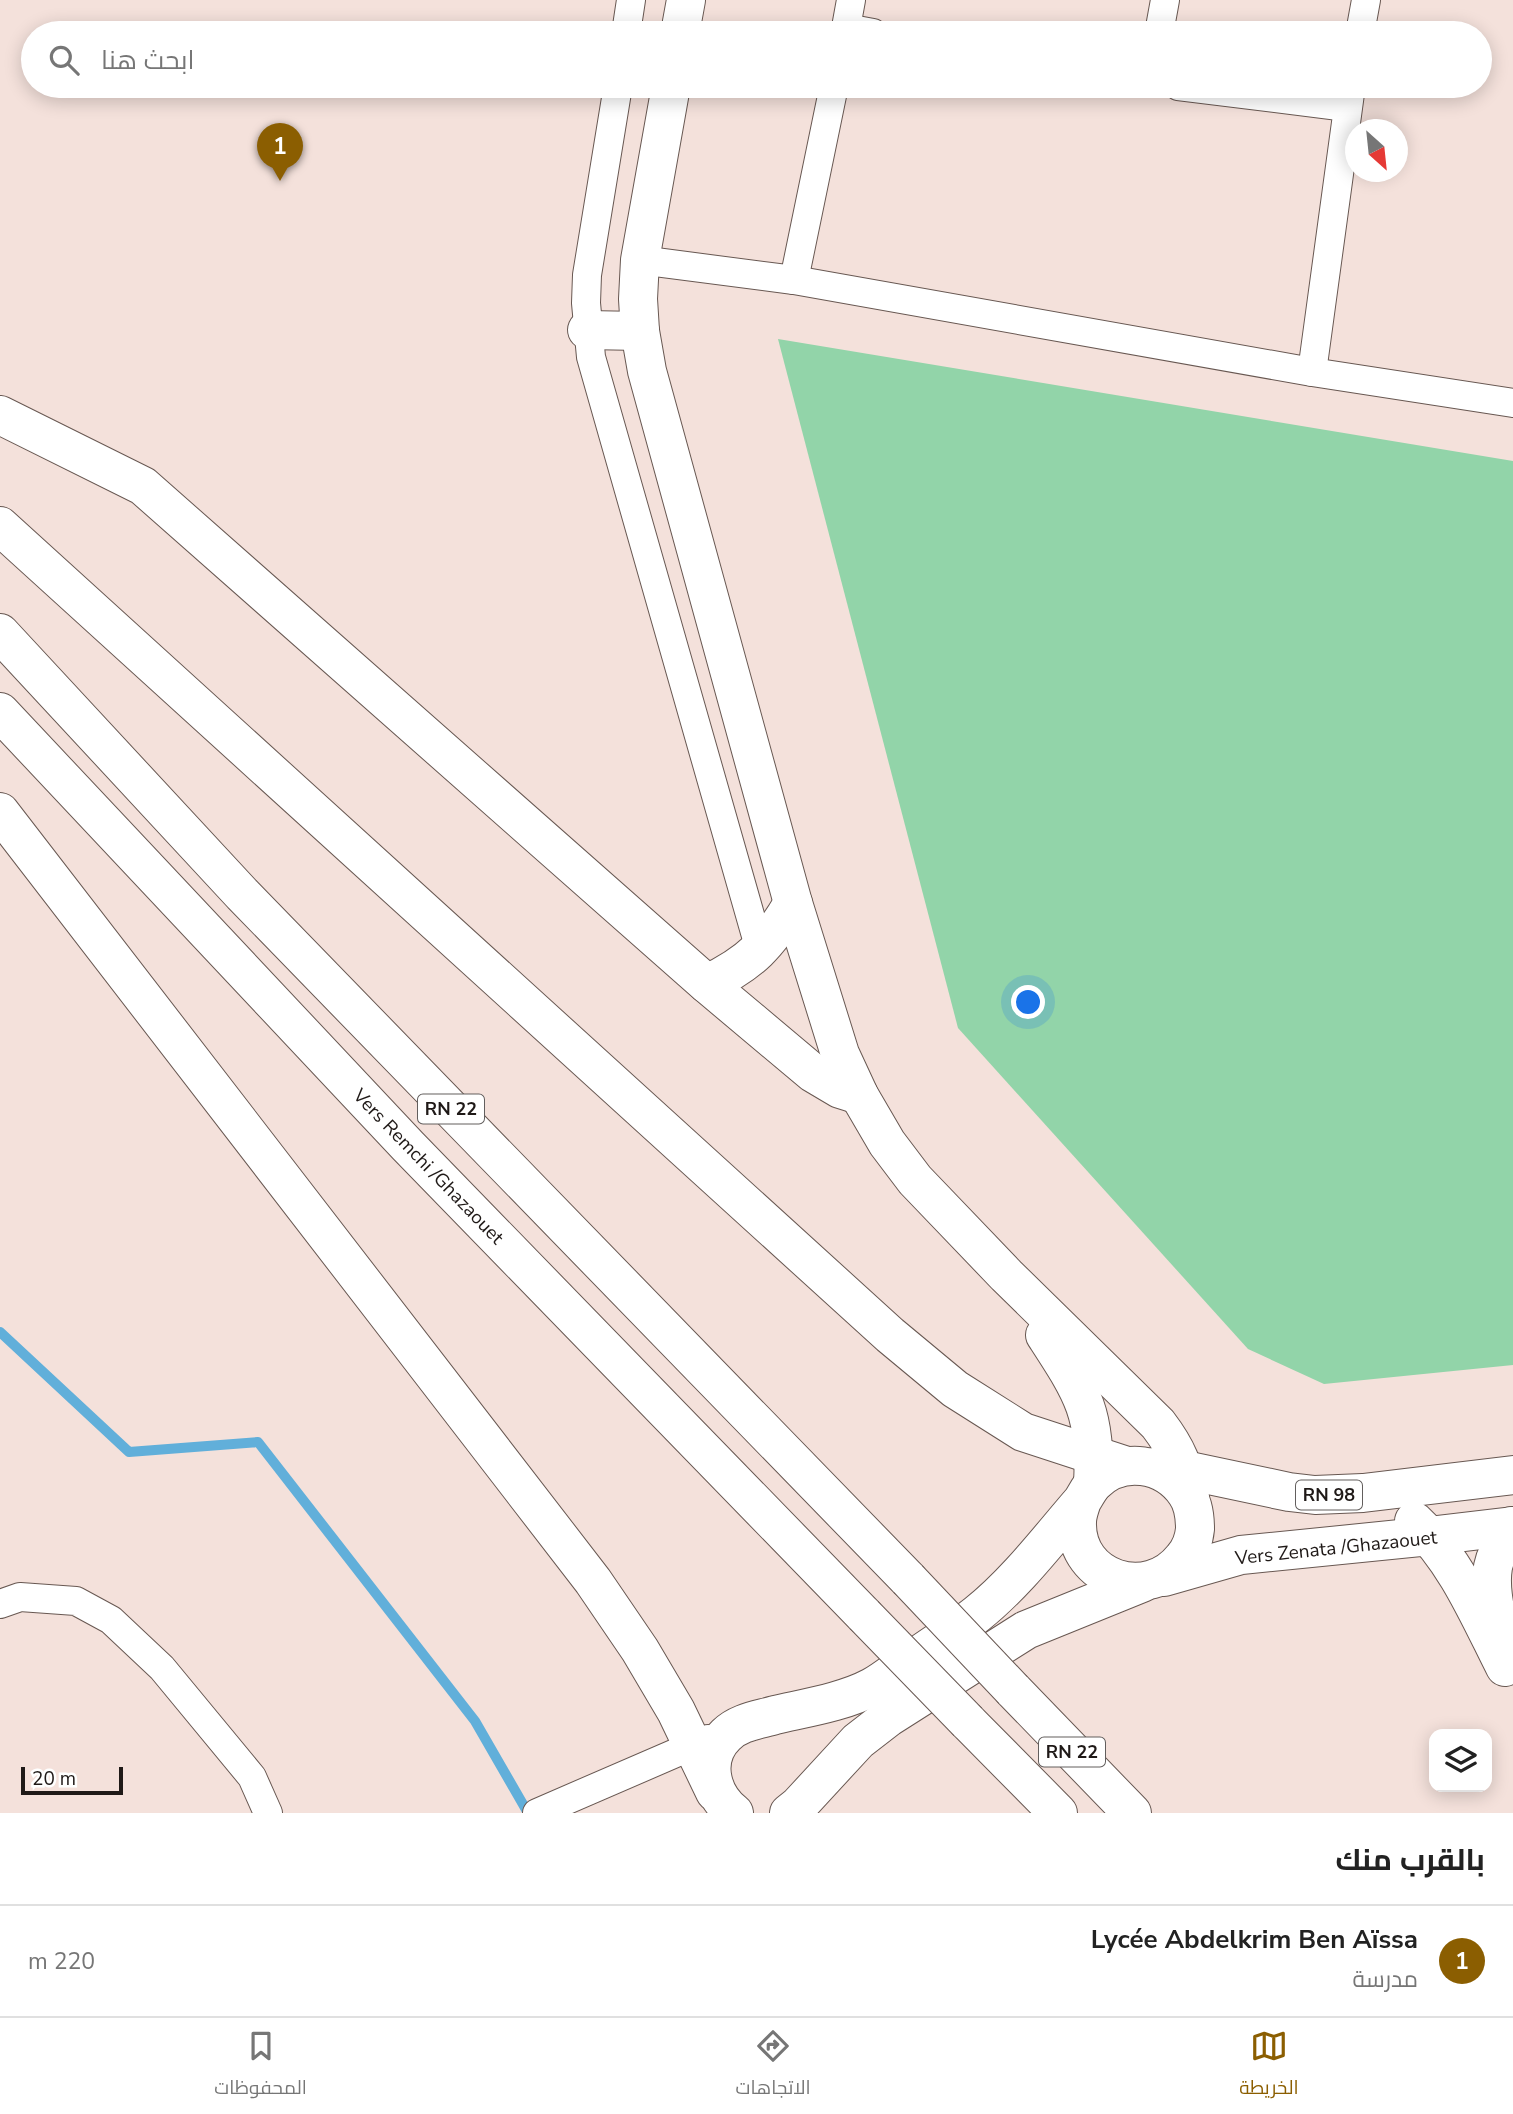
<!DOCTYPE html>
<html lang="ar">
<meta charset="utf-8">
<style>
body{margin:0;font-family:"Nunito Sans",Cairo,sans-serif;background:#f2f2f2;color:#222;direction:rtl}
.controls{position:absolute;right:21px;bottom:21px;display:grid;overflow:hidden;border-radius:14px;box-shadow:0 4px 18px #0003}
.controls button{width:63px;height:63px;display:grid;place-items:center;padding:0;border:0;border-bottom:2px solid #e0e0e0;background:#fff;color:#222;font:35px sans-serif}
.compass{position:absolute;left:1345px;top:119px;width:63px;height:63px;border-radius:50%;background:#fff;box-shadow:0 4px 18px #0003;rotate:153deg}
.scale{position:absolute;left:21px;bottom:18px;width:102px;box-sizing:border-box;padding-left:7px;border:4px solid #1f1917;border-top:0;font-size:19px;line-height:24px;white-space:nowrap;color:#1f1917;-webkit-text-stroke:5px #fff;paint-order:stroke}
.you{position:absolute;left:1029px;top:1003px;width:24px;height:24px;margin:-18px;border:5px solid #fff;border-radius:50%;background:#1a73e8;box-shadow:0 0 0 10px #1a73e833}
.badge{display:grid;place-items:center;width:46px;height:46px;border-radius:50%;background:#8b5e01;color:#fff;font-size:23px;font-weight:700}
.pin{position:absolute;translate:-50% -58px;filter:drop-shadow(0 2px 4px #0008)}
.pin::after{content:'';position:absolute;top:37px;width:24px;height:21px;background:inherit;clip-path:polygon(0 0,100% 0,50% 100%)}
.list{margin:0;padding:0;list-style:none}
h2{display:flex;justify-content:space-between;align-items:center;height:91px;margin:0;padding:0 28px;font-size:30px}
h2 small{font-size:23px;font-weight:400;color:#767676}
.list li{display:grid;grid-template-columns:46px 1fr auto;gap:21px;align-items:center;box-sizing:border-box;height:112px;padding:0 28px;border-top:2px solid #e0e0e0}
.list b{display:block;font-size:26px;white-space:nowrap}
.list p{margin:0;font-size:23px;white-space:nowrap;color:#767676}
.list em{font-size:23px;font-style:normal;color:#767676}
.icon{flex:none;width:38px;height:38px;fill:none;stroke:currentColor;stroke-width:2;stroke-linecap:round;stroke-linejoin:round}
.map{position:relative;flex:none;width:1513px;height:1813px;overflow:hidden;direction:ltr}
.search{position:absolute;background:#fff;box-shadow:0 4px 18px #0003;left:21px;right:21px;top:21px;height:77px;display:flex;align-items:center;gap:18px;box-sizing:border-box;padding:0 24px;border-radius:38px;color:#767676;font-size:26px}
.sheet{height:203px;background:#fff}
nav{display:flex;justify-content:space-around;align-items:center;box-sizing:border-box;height:98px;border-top:2px solid #e0e0e0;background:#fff;font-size:19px;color:#767676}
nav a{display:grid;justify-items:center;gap:4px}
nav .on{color:#8b5e01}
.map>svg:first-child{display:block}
.green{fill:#92d4a9}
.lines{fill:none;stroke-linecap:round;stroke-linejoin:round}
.stream{stroke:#61afda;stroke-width:10}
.minor-casing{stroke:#685852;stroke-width:30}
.secondary-casing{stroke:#685852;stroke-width:40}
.trunk-casing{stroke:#685852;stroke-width:40}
.minor{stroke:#fff;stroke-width:28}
.secondary{stroke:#fff;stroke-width:38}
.trunk{stroke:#fff;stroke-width:38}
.trunk-bridge-casing{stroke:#685852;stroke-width:40;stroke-linecap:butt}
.trunk-bridge{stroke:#fff;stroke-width:38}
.labels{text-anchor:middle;stroke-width:7;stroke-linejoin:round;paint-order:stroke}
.shield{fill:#fff;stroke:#625e5d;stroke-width:2}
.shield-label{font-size:18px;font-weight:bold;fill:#1f1917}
.street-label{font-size:19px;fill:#1f1917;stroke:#fff}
</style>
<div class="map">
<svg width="1513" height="1813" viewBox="0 0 1513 1813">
<rect width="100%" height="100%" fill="#f4e1db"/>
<polygon class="green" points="778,339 1513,461 1513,1365 1324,1384 1248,1349 958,1028"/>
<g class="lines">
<polyline class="stream" points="0,1332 129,1452 258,1442 475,1721 528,1813"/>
<defs>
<g id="minor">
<polyline points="846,28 873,33"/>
<polyline points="626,33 631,0"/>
<polyline points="845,33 851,0"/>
<polyline points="1159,33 1165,0"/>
<polyline points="1360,33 1366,0"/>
<polyline points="618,86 587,275 586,303 591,357 760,950"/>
<polyline points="1178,86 1347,107"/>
<polyline points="640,260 794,280 1312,372 1513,403"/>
<polyline points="794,280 834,86"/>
<polyline points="1312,372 1351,86"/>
<polyline points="0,1604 20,1597 76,1601 111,1620 162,1668 252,1777 268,1813"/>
<polyline points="537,1813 708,1739"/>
</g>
<g id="secondary">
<polyline points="680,33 686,0"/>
<path d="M671,86l-31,174 -2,39 2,32 7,40 146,532 47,151 19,41 28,48 28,37 91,95 152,149c19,25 26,42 32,74"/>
<polyline points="587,330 640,331"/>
<polyline points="0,415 143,486 707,984 813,1073 840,1089 859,1095"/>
<path d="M707,984c44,-21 62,-40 86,-81"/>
<path d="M1045,1335c37,57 52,78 48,149"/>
</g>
<g id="trunk">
<polyline points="0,526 890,1335 955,1389 1023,1432 1127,1466"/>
<polyline points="0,633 242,894 908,1579"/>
<polyline points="0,712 408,1146 864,1615"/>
<polyline points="0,812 593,1581 640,1650 676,1711 715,1792"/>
<polyline points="1155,1467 1185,1470 1289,1492 1315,1495 1363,1493 1513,1475"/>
<path d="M1414,1521c42,39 65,95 91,146"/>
<polyline points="1164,1577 1241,1555 1430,1536 1513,1526"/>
<path d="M1501,1639c-4,-22 -12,-49 -8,-72 3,-15 12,-28 19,-41"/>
<polyline points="1013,1690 1132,1813"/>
<polyline points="968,1722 1058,1813"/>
<path d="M734,1813c-24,-19 -32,-55 -8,-78 13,-13 32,-15 49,-20 30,-7 69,-13 97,-28 15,-8 29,-21 44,-30 20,-14 42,-28 61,-43 40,-32 72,-75 105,-113 4,-6 7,-13 12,-18 28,-28 71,-20 92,10 8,11 9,24 9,36 -1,11 -5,21 -12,29 -35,45 -108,22 -106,-36 0,-7 3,-15 5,-21"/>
<polyline points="789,1813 799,1805 858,1741 889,1717 1026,1630 1142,1583"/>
</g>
</defs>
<use href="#minor" class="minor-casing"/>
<use href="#secondary" class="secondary-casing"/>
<use href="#trunk" class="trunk-casing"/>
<use href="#minor" class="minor"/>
<use href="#secondary" class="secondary"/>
<use href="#trunk" class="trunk"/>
<defs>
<g id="trunk-bridge">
<polyline points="908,1579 1013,1690"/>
<polyline points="864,1615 968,1722"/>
</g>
</defs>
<use href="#trunk-bridge" class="trunk-bridge-casing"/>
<use href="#trunk-bridge" class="trunk-bridge"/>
</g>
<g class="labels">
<g class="shield">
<rect x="418" y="1094.5" width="66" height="29" rx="5"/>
<rect x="1296" y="1480.5" width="66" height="29" rx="5"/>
<rect x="1039" y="1737.5" width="66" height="29" rx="5"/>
</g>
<g class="shield-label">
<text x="451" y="1115">RN 22</text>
<text x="1329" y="1501">RN 98</text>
<text x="1072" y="1758">RN 22</text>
</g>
<g class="street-label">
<text transform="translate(429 1166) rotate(46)" y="7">Vers Remchi /Ghazaouet</text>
<text transform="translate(1336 1547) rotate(-6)" y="7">Vers Zenata /Ghazaouet</text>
</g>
</g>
</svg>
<div class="controls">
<button><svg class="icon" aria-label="layers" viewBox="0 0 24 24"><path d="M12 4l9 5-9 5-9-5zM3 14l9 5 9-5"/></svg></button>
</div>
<svg class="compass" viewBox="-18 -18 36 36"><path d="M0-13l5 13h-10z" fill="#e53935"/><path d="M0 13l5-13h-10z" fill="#767676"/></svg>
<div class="scale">20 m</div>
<div class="you"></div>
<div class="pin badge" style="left:280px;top:181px">1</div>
<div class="search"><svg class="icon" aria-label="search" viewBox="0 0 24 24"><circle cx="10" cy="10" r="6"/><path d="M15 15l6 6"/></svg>ابحث هنا</div>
</div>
<section class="sheet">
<h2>بالقرب منك<small></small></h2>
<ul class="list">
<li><span class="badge">1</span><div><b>Lycée Abdelkrim Ben Aïssa</b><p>مدرسة</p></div><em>220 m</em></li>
</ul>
</section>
<nav>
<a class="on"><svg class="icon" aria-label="map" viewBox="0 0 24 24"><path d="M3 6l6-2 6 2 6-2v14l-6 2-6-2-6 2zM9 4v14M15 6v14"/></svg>الخريطة</a>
<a><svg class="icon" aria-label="directions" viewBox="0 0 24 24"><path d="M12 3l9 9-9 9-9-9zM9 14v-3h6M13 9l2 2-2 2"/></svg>الاتجاهات</a>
<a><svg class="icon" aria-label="saved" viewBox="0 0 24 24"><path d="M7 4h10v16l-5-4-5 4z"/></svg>المحفوظات</a>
</nav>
